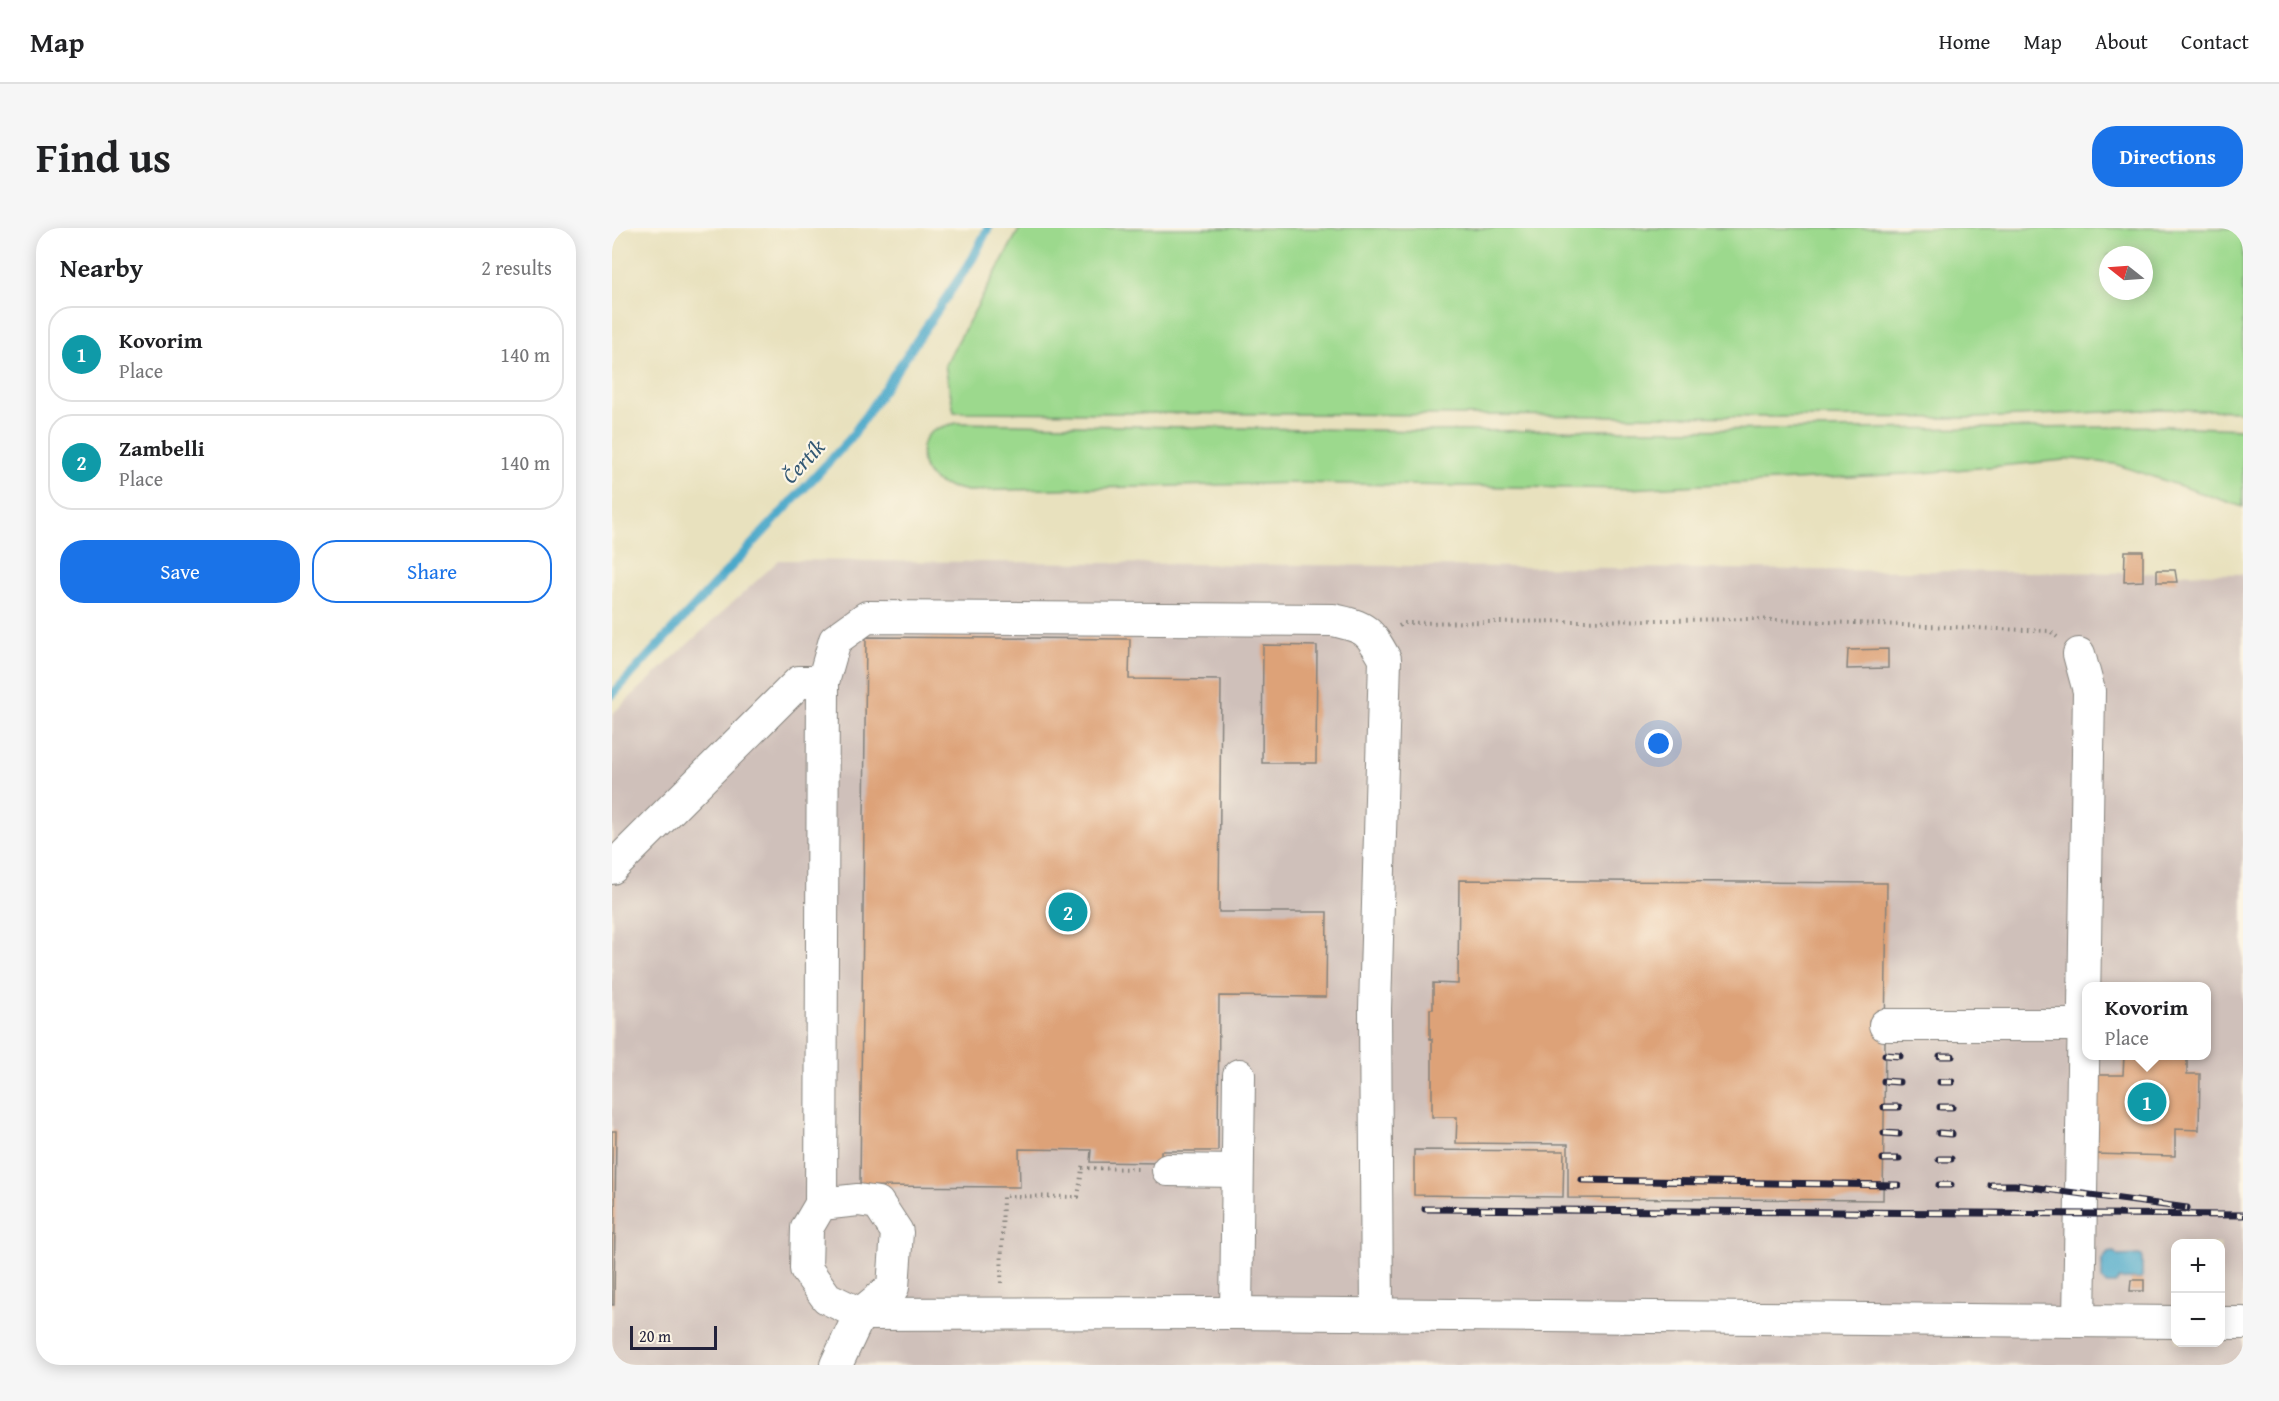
<!DOCTYPE html>
<meta charset="utf-8">
<style>
body{margin:0;font-family:"Gentium Book Plus",serif;background:#f6f6f6;color:#202124}
.controls{position:absolute;right:18px;bottom:18px;display:grid;overflow:hidden;border-radius:12px;box-shadow:0 3px 15px #0003}
.controls button{width:54px;height:54px;display:grid;place-items:center;padding:0;border:0;border-bottom:2px solid #e0e0e0;background:#fff;color:#202124;font:30px sans-serif}
.compass{position:absolute;left:1487px;top:18px;width:54px;height:54px;border-radius:50%;background:#fff;box-shadow:0 3px 15px #0003;rotate:287deg}
.scale{position:absolute;left:18px;bottom:15px;width:87px;box-sizing:border-box;padding-left:6px;border:3px solid #22223b;border-top:0;font-size:16px;line-height:21px;white-space:nowrap;color:#22223b;-webkit-text-stroke:4px #fcf5e5;paint-order:stroke}
.you{position:absolute;left:1047px;top:516px;width:21px;height:21px;margin:-15px;border:4px solid #fff;border-radius:50%;background:#1a73e8;box-shadow:0 0 0 9px #1a73e833}
.badge{display:grid;place-items:center;width:39px;height:39px;border-radius:50%;background:#1a73e8;color:#fff;font-size:20px;font-weight:700}
.pin{position:absolute;translate:-50% -50%;border:3px solid #fff;box-shadow:0 2px 6px #0006}
.popup{position:absolute;left:1470px;top:754px;width:129px;height:78px;box-sizing:border-box;display:grid;place-content:center;border-radius:12px;background:#fff;filter:drop-shadow(0 2px 4px #0005);font-size:20px;white-space:nowrap;color:#757577}
.popup b{font-size:22px;color:#202124}
.popup::after{content:'';position:absolute;left:50%;top:100%;margin-left:-12px;border:12px solid transparent;border-top-color:#fff}
.list{margin:0;padding:0;list-style:none}
h2{display:flex;justify-content:space-between;align-items:center;height:78px;margin:0;padding:0 24px;font-size:26px}
h2 small{font-size:20px;font-weight:400;color:#757577}
.list li{display:grid;grid-template-columns:39px 1fr auto;gap:18px;align-items:center;box-sizing:border-box;height:96px;margin:0 12px 12px;padding:0 12px;border:2px solid #e0e0e0;border-radius:24px}
.list b{display:block;font-size:22px;white-space:nowrap}
.list p{margin:0;font-size:20px;white-space:nowrap;color:#757577}
.list em{font-size:20px;font-style:normal;color:#757577}
.actions{display:flex;gap:12px;padding:18px 24px}
.actions a{flex:1;padding:14px 0;border:2px solid #1a73e8;border-radius:24px;text-align:center;font-size:21px;color:#1a73e8}
.actions .main{background:#1a73e8;color:#fff}
.map{position:relative;flex:none;width:1631px;height:1137px;overflow:hidden;border-radius:24px}
header{display:flex;align-items:center;gap:36px;box-sizing:border-box;height:84px;padding:0 30px;background:#fff;border-bottom:2px solid #e0e0e0}
header strong{font-size:28px}
nav{display:flex;gap:33px;margin-inline-start:auto;font-size:21px}
.intro{display:flex;align-items:center;justify-content:space-between;box-sizing:border-box;height:144px;padding:0 36px}
h1{margin:0;font-size:42px}
.button{padding:15px 27px;border-radius:24px;background:#1a73e8;color:#fff;font-size:21px;font-weight:700}
main{display:flex;gap:36px;padding:0 36px}
aside{flex:1;background:#fff;border-radius:24px;box-shadow:0 3px 15px #0003}
.map>svg:first-child{display:block}
.industrial{fill:#cfc0ba;fill-rule:evenodd}
.green{fill:#9cd98d;stroke:#5f7e64;stroke-width:1.5;fill-rule:evenodd}
.water{fill:#4ca9ca;stroke:#376682;stroke-width:1.5}
.lines{fill:none;stroke-linecap:round;stroke-linejoin:round}
.stream{stroke:#4ca9ca;stroke-width:9}
.building{fill:#dda278}
.minor-casing{stroke:#85827c;stroke-width:34}
.path{stroke:#85827c;stroke-width:4;stroke-dasharray:1.5 4.5;stroke-linecap:butt}
.minor{stroke:#fff;stroke-width:32}
.rail-casing{stroke:#22223b;stroke-width:7}
.rail{stroke:#fcf5e5;stroke-width:4.5;stroke-dasharray:14;stroke-linecap:butt}
.labels{text-anchor:middle;stroke-width:4.5;stroke-linejoin:round;paint-order:stroke}
.water-label{font-size:22px;font-style:italic;fill:#335874;stroke:#fcf5e5}
</style>
<header>
<strong>Map</strong>
<nav><a>Home</a><a>Map</a><a>About</a><a>Contact</a></nav>
</header>
<div class="intro"><h1>Find us</h1><a class="button">Directions</a></div>
<main>
<aside>
<h2>Nearby<small>2 results</small></h2>
<ul class="list">
<li><span class="badge" style="background:#0f9aa8">1</span><div><b>Kovorim</b><p>Place</p></div><em>140 m</em></li>
<li><span class="badge" style="background:#0f9aa8">2</span><div><b>Zambelli</b><p>Place</p></div><em>140 m</em></li>
</ul>
<div class="actions"><a class="main">Save</a><a>Share</a></div>
</aside>
<div class="map">
<svg width="1631" height="1137" viewBox="0 0 1631 1137">
<rect width="100%" height="100%" fill="#fcf5e5"/>
<filter id="ink" filterUnits="userSpaceOnUse"><feTurbulence type="fractalNoise" baseFrequency=".0167" numOctaves="2"/><feDisplacementMap in="SourceGraphic" scale="12" xChannelSelector="R" yChannelSelector="G"/><feConvolveMatrix kernelMatrix="1 2 1 2 8 2 1 2 1" color-interpolation-filters="sRGB"/></filter>
<filter id="wash" filterUnits="userSpaceOnUse"><feTurbulence type="fractalNoise" baseFrequency=".008" numOctaves="4" result="noise"/><feDisplacementMap in="SourceGraphic" scale="24" xChannelSelector="R" yChannelSelector="G"/><feGaussianBlur stdDeviation="1.35" result="paint"/><feColorMatrix in="noise" values="0 0 0 0 0 0 0 0 0 0 0 0 0 0 0 0 0 1.4 0 .05"/><feComposite in="paint" operator="in"/></filter>
<g filter="url(#wash)">
<rect width="100%" height="100%" fill="#e8e1be"/>
<path class="industrial" d="M167,332l1464,14v791h-1631v-651zM1475,758h120v70h-120zM1564,1016h44v98h-44z"/>
<g class="green">
<path d="M408,0h1223v183l-79,-2 -188,9 -1022,-6 -9,-47zM1496,27h36v36h-36z"/>
<path d="M345,195l469,8 611,-3 129,-2 77,3v78l-128,-43 -40,-5 -153,14 -294,16 -331,-6 -329,8c-11,-3 -26,-4 -35,-12 -13,-10 -16,-35 -3,-46 8,-6 17,-8 27,-10z"/>
</g>
<polygon class="water" points="1502,1024 1506,1028 1530,1027 1530,1051 1507,1051 1503,1056 1495,1056 1490,1051 1490,1032 1496,1025"/>
<g class="lines">
<polyline class="stream" points="0,467 238,211 361,30 376,0"/>
</g>
<g id="blocks">
<g class="building">
<polygon points="1513,323 1531,323 1531,353 1512,354"/>
<polygon points="1545,342 1563,342 1565,354 1545,354"/>
<polygon points="254,409 518,411 517,451 609,452 607,684 715,684 714,769 607,768 606,923 549,923 549,935 478,934 479,922 407,921 408,959 248,958"/>
<polygon points="651,417 705,418 704,535 650,535"/>
<polygon points="1276,421 1276,440 1235,441 1236,422"/>
<polygon points="847,652 1275,655 1271,972 956,970 956,916 844,915 845,889 820,889 820,811 818,811 818,781 821,781 821,755 846,756"/>
<polygon points="1512,828 1575,828 1575,846 1588,846 1587,902 1563,901 1563,928 1481,926 1482,847 1511,847"/>
<polygon points="0,903 4,903 2,1077 0,1077"/>
<polygon points="802,922 952,923 951,969 802,967"/>
<polygon points="1519,1052 1532,1052 1532,1063 1518,1063"/>
</g>
</g>
</g>
<g filter="url(#ink)">
<use href="#blocks" fill-opacity="0" stroke="#85827c" stroke-width="1.5"/>
<g class="lines">
<defs>
<g id="minor">
<polyline points="0,640 187,454 211,454"/>
<polyline points="1273,797 1471,797"/>
<polyline points="556,942 625,943"/>
<path d="M209,976l2,-522 12,-42 32,-23 466,3c33,7 36,10 52,39l-10,350 2,305"/>
<polyline points="624,1085 627,847"/>
<polyline points="1467,1093 1477,463 1467,426"/>
<polyline points="1608,1095 1631,1095"/>
<polyline points="224,1137 248,1086 281,1059 285,1004 266,975 246,972 209,976 195,1000 194,1041 215,1070 248,1086 624,1085 1564,1094"/>
</g>
</defs>
<use href="#minor" class="minor-casing"/>
<g class="path">
<polyline points="787,398 792,395 1142,391 1438,403 1445,409"/>
<polyline points="470,940 529,941"/>
<polyline points="389,1055 391,968 466,969 471,934"/>
</g>
<use href="#minor" class="minor"/>
<defs>
<g id="rail">
<polyline points="1273,827 1288,828"/>
<polyline points="1328,828 1340,828"/>
<polyline points="1272,853 1287,854"/>
<polyline points="1328,854 1340,854"/>
<polyline points="1272,879 1287,879"/>
<polyline points="1328,879 1340,879"/>
<polyline points="1272,905 1287,906"/>
<polyline points="1327,905 1340,906"/>
<polyline points="1271,931 1287,931"/>
<polyline points="1327,931 1339,931"/>
<polyline points="970,952 1286,957"/>
<polyline points="1327,957 1339,957"/>
<polyline points="1379,957 1403,957 1575,980"/>
<polyline points="813,981 1631,987"/>
</g>
</defs>
<use href="#rail" class="rail-casing"/>
<use href="#rail" class="rail"/>
</g>
</g>
<g class="labels">
<g class="water-label">
<text transform="translate(191 233) rotate(-47)" y="8">Čertík</text>
</g>
</g>
</svg>
<div class="controls">
<button>+</button>
<button>−</button>
</div>
<svg class="compass" viewBox="-18 -18 36 36"><path d="M0-13l5 13h-10z" fill="#e53935"/><path d="M0 13l5-13h-10z" fill="#757577"/></svg>
<div class="scale">20 m</div>
<div class="you"></div>
<div class="pin badge" style="left:1535px;top:874px;background:#0f9aa8">1</div>
<div class="popup"><b>Kovorim</b>Place</div>
<div class="pin badge" style="left:456px;top:684px;background:#0f9aa8">2</div>
</div>
</main>
